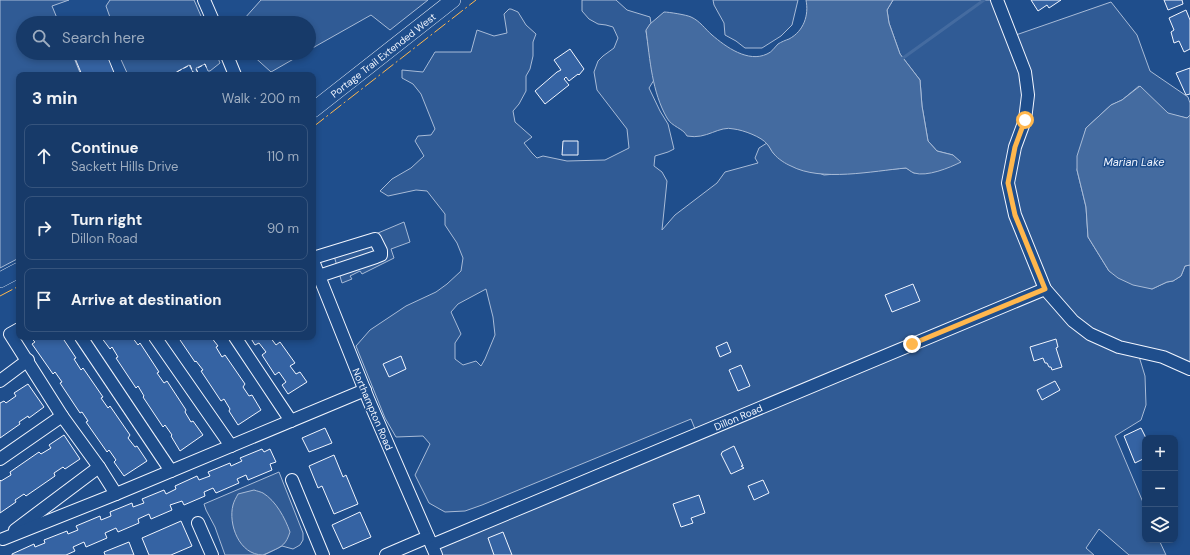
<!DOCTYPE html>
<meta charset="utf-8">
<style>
body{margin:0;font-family:"DM Sans",sans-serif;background:#20416f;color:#f1f3f6}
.controls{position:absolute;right:12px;bottom:12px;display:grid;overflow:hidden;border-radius:8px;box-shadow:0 2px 6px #0003}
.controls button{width:36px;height:36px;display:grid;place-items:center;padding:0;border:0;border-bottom:1px solid #36547d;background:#173a69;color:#f1f3f6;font:20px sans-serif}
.stop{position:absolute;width:12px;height:12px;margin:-9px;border:3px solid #ffb74d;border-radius:50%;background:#fff}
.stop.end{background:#ffb74d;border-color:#fff;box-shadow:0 1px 4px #0008}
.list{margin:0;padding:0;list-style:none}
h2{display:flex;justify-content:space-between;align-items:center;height:52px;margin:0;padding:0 16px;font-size:17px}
h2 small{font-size:13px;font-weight:400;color:#9eadc0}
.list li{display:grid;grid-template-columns:26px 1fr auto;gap:12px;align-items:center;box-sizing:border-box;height:64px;margin:0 8px 8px;padding:0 8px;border:1px solid #36547d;border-radius:8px}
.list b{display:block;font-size:15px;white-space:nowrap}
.list p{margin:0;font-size:13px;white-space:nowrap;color:#9eadc0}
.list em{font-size:13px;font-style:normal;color:#9eadc0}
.icon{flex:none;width:22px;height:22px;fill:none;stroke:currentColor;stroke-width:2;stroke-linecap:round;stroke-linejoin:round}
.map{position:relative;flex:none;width:1190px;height:555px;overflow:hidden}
.search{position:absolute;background:#173a69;box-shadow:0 2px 6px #0003;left:16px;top:16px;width:300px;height:44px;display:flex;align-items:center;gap:10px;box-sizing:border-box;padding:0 14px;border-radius:22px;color:#9eadc0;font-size:15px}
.panel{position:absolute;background:#173a69;box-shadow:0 2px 6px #0003;left:16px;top:72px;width:300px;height:268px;border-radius:8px}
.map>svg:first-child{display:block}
.built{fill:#305b95;stroke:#a8bbd7;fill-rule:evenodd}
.water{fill:#446ba0;stroke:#a8bbd7}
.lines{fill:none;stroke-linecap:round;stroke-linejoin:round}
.stream{stroke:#446ba0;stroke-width:3}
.building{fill:#3563a3;stroke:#f2f6ff}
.minor-casing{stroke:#f2f6ff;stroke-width:14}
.major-casing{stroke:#f2f6ff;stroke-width:16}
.minor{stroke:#1f4e8c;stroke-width:12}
.major{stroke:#1f4e8c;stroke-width:15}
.fence{stroke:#f2f6ff;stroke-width:1;stroke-dasharray:5 2;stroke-linecap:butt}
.power{stroke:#ffb74d;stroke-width:1;stroke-dasharray:14 3 2 3;stroke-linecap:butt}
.route{stroke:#ffb74d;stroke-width:5}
.labels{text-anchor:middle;stroke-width:3;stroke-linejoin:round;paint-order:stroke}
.street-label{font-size:10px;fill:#f2f6ff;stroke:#1f4e8c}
.water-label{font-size:11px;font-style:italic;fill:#f2f6ff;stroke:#1f4e8c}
</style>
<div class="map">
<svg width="1190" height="555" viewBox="0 0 1190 555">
<rect width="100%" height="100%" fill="#1f4e8c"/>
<g class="built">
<polygon points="0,0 69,0 52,6 59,23 23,23 23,53 72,53 81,75 19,75 19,258 0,268"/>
<polygon points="110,0 194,0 204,23 112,23 106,6"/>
<polygon points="261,0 428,0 390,30 371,15 309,50 309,23 245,23 244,19"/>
<path d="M582,0h34l11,10 23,7 1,6 -5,8 8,49 -5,8 11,23 8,13 6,25 -6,3 -13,4 -1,10 8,6 5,9 -5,49 13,-15 42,-32 8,-11 33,-9 -3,-5 4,-10 8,-5 7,11 50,21 82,-7 8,5 46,-11 -7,-7 -16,-4 -9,-10 -6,-35 -2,-26 -20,-26 -11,-31 -2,-13 6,-10h104l16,36 98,-34 26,33 13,36 38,26 2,6v12l-3,3 -19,-4 -29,-28 -17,14 -11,5 -25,23 -9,42 9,37 2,30 21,34 43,18 15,-7 6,-1 8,-5 4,-10 5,-1v104l-52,-16 7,23 1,29 -5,15 -26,16 30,71v33h14l7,15h-37l-30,-26 -13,19 8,7h-658l-4,-10 265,-111 -6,-15 -209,86 -17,6 -20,1 -16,-9 -14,-28 15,-31 -7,-8 -27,1 -11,-19 -29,-72 14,-16 36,-24 30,-14 11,-8 14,-13 2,-13 -6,-15 -12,-18v-11l-18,-23 -11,-1 -28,6 -8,-5 12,-12 19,-11 13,-12 -9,-15 3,-5 13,-1 4,-6 -14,-35 -8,-10 -11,-6v-8l21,2 12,-20h36l6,-22 17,6 13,-3 -3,-19 5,-5h2l7,3 8,13 10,9 -3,8v14l-3,13 -4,7v15l-7,13 -6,7 2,11 17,15 -8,6 8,10 5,5 6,-2 24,5 38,-1 24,-12 -2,-19 -30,-39 -3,-18 4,-11 5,-5 11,-8 4,-10 -5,-11 -7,-2 -8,-1 -9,-5 -7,-8zM486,289l7,28 2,18 -10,24 -4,7 -5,-5 -13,4 -8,-6v-16l6,-9 -10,-22 7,-8z"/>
<polygon points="713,0 798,0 792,25 781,36 762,48 745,48 736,41 725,35 724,23 714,5"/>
<polygon points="118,53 216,53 220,63 210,71 208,71 205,64 196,68 198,73 194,74 189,65 171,75 128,75"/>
<polygon points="250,53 304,53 271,72"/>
<polygon points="404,222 410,242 391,249 394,258 362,274 360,271 350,276 352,279 342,283 332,249 352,244"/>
<polygon points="279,472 303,533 303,540 300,545 293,549 282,546 264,555 225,555 215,527 206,510 204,504"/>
</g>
<g class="water">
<path d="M806,0h87l-6,10 2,13 11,31 20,26 2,26 6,35 9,10 16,4 8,7c-12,6 -34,15 -47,11 -3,-1 -6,-4 -8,-5 -33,3 -85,14 -115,-2 -5,-2 -13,-7 -17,-12 -3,-3 -4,-7 -7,-10 -5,-7 -24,-14 -33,-15 -15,-4 -27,11 -47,7 -4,-8 -15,-9 -20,-18 -15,-26 -17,-58 -21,-88l4,-6 14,-12c5,0 23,3 27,5 9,4 14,12 21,18 14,12 36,28 55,19 5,-2 7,-6 11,-10 3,-2 8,-4 11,-5 15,-8 20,-24 17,-39z"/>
<polygon points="1140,86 1168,113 1187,118 1190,115 1190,265 1185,266 1181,276 1173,281 1167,282 1152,289 1133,285 1118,278 1109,271 1088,237 1086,207 1077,170 1077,156 1086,128 1111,105 1122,100"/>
<path d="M254,490c3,1 7,2 9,3 13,8 22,25 27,39 -4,12 -7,14 -18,19 -3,1 -6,3 -9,4 -24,0 -35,-31 -30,-50 1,-4 3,-7 5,-11z"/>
</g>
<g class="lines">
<polyline class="stream" points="903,58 984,0"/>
</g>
<g class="building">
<polygon points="1031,0 1061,0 1049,8 1047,5 1038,11"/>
<polygon points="1164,0 1182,0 1183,4 1168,10"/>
<polygon points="1186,10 1190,20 1190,49 1184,52 1179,41 1174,43 1171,32 1174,30 1169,18"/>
<polygon points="570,49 584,69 579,75 578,74 569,81 566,77 564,79 569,85 545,104 535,91 557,72 561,70 554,60"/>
<polygon points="81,53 106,53 115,75 82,75 74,56"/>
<polygon points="1190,68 1190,94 1186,95 1176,73"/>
<polygon points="563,141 578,141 578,155 562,155"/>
<polygon points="913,284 920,301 892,312 885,295"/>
<polygon points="33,337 62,337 76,358 74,359 81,370 83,368 103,397 101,398 108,408 110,406 130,435 128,438 135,447 137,446 147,461 124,476 114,462 116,460 109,450 107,452 86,422 88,421 82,412 80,413 60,383 62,382 55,372 53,374 32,344 35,342 31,338"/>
<polygon points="101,337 132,337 138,345 140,343 159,372 157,373 164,383 167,381 186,410 185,412 191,422 193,421 203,435 180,451 171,436 172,435 165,425 163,427 143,397 144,396 138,386 136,388 116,358 118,357 112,347 110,349"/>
<polygon points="178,337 211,337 218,346 216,347 222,357 225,355 245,384 243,387 249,396 252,395 261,410 238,425 229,411 230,409 224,399 221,401 201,371 203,370 196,361 195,362"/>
<polygon points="250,337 270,337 276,345 280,342 295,363 290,366 296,374 300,372 307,382 288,394 282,385 286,382 279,372 275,375 262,355 266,352 259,343 255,345"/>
<polygon points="1056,339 1058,347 1056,348 1062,367 1052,370 1051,367 1049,367 1047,363 1045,363 1043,358 1034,361 1030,347"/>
<polygon points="727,342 731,352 720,357 716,347"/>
<polygon points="401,356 406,369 389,377 383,364"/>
<polygon points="741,365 750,386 738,391 729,370"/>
<polygon points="1055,381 1060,390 1042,400 1037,390"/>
<polygon points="28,384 44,407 29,418 28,416 19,422 20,424 0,438 0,403 4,401 6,403 16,396 14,393"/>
<polygon points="325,428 332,443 309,452 302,438"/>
<polygon points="1141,428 1146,438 1145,458 1135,463 1124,436"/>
<polygon points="64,435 80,459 65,469 63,467 54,473 55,476 26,496 24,494 15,500 16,502 0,513 0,480 1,481 11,475 10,472 39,452 41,454 51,448 49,445"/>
<polygon points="734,446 743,466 741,466 744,468 731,474 721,454 722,453 722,452"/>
<polygon points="262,449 264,452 270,449 276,462 270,464 272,470 248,480 246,475 237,479 239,483 216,493 213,488 204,492 205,496 184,505 182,501 170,505 172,510 151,519 149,514 138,519 139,523 118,532 116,528 105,533 107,538 86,547 84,542 73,547 75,551 66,555 12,555 12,554 34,544 35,547 45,543 44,540 67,531 68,534 78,530 76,526 100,516 101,520 111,516 110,512 132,503 133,507 144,503 142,499 164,490 166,494 176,489 175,486 197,476 199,480 210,476 208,472 230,463 231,466 242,461 240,458"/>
<polygon points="334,455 343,477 346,475 358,504 334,514 322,486 318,488 309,466"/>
<polygon points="763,480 769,493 754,500 748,486"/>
<polygon points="699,495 705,513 691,518 693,523 681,527 673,504"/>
<polygon points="360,512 371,537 343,549 332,525"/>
<polygon points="181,521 192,546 171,555 149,555 142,538"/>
<polygon points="503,532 512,555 494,555 488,538"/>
<polygon points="129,542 134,555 105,555 104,552"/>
</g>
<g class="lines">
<defs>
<g id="minor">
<polyline points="204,0 214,23"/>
<polyline points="997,0 1025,72 1028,95 1025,120 1015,147 1008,183 1015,215 1045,289 1073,321 1090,334 1119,347 1163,357 1190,369"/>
<polyline points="226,53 235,75"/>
<polyline points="313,258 375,239 381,251 381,255 376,257 319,276"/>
<polyline points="313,261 369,401 436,555"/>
<polyline points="19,329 10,334 62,416 99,467"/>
<polyline points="81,337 171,471"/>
<polyline points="155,337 231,446"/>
<polyline points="235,337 291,421"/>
<polyline points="0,381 28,360"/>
<polyline points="0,459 62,416"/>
<polyline points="292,480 323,555"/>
<polyline points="198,523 212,555"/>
<polyline points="15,530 99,467 116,494"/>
<polyline points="3,539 116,494 365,390"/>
<polyline points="432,545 1045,289"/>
<polyline points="386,555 428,537"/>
</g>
<g id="major">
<polyline points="313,110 453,0"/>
<polyline points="0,280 19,270"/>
</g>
</defs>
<use href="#minor" class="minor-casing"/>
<use href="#major" class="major-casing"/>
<use href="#minor" class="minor"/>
<use href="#major" class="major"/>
<polyline class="fence" points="171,75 190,65 194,74 198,73 196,69 205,64 207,69"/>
<g class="power">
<polyline points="313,127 476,0"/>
<polyline points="0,296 19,286"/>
</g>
</g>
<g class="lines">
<polyline class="route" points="912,344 1045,289 1015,215 1008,183 1015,147 1025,120"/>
</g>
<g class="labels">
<g class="street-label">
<text transform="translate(383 55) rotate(-38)" y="4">Portage Trail Extended West</text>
<text transform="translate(373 409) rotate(67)" y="4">Northampton Road</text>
<text transform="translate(738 417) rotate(-23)" y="4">Dillon Road</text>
</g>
<g class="water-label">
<text x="1134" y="166">Marian Lake</text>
</g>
</g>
</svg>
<div class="controls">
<button>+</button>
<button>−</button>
<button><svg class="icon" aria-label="layers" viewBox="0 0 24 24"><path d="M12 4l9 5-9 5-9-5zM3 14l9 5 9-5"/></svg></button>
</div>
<div class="stop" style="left:1025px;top:120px"></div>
<div class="stop end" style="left:912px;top:344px"></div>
<div class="search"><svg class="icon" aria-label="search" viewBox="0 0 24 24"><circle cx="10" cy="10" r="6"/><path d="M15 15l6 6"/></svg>Search here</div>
<section class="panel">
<h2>3 min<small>Walk · 200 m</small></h2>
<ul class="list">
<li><svg class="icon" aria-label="ahead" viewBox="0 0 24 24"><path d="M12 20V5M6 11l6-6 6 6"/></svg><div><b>Continue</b><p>Sackett Hills Drive</p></div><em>110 m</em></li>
<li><svg class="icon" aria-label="right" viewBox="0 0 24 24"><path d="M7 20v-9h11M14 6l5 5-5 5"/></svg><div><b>Turn right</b><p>Dillon Road</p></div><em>90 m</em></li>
<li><svg class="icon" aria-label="arrive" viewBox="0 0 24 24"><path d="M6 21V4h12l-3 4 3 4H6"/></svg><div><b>Arrive at destination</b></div></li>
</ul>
</section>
</div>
